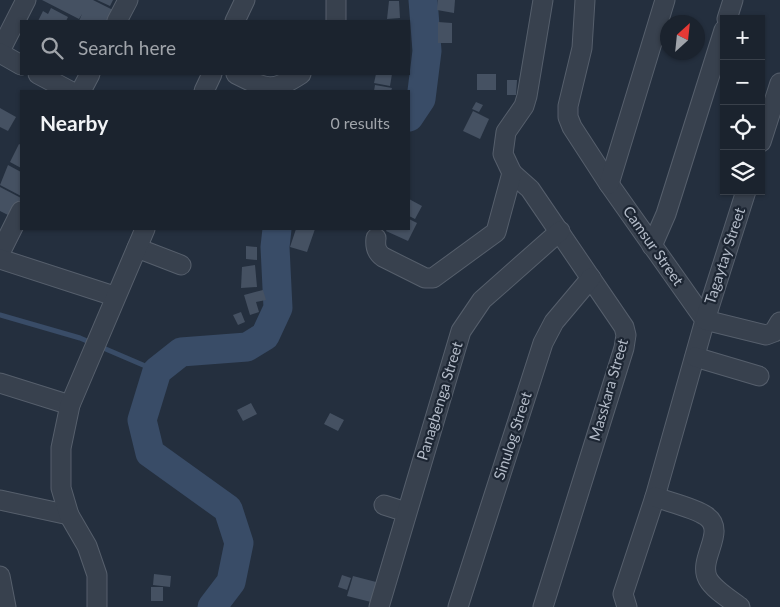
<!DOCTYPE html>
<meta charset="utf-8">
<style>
body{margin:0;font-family:Lato,sans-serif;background:#282f3a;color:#f1f3f6}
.controls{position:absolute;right:15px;top:15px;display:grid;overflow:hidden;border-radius:0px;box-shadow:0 1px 4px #0004}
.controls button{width:45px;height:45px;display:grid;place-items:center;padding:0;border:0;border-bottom:1px solid #39404a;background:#1b232e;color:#f1f3f6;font:25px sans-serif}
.compass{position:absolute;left:660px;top:15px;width:45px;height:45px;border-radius:50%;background:#1b232e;box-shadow:0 1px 4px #0004;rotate:27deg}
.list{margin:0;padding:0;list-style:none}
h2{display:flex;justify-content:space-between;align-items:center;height:65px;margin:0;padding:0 20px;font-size:21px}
h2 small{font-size:16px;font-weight:400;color:#a0a4aa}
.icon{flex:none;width:28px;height:28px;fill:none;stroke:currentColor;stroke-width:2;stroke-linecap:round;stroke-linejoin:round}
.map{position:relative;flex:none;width:780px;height:607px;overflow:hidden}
.search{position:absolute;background:#1b232e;box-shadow:0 1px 4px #0004;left:20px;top:20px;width:390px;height:55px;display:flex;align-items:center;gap:12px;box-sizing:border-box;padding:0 18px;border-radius:0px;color:#a0a4aa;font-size:19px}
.panel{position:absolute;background:#1b232e;box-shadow:0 1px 4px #0004;left:20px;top:90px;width:390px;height:140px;border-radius:0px}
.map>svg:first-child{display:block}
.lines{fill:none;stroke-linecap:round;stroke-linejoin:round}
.stream{stroke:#394c67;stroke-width:5}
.river{stroke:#394c67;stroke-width:29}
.building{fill:#455162}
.minor-casing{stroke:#565f6c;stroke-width:21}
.minor{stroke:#38414e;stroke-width:19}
.labels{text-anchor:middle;stroke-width:4.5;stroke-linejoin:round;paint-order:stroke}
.street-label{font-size:15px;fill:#b4bcc9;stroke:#1d2633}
</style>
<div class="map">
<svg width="780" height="607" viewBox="0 0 780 607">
<rect width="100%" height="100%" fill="#242f3e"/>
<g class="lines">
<polyline class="stream" points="0,315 80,338 157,371"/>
<g class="river">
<polyline points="409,117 421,99 427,51 423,0"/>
<polyline points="212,607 231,582 239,543 228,509 150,453 142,420 157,371 181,352 247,347 265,336 278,308 275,247 277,229"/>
</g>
</g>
<g class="building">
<polygon points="42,0 93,0 115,11 110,21 79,21 82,14 79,19"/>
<polygon points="97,0 113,0 110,6"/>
<polygon points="438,0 455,0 454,13 437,10"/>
<polygon points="389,1 399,1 400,18 387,19"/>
<polygon points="51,8 68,17 66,21 38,21 43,11 48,14"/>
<polygon points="438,22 452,23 452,43 438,43"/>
<polygon points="376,74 392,74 390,86 374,83"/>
<rect x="477" y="74" width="19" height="16"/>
<polygon points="507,80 517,80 516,95 507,95"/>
<polygon points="375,85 392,88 391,91 374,91"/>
<polygon points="476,102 483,105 479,112 472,109"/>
<polygon points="0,108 16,117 8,131 0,127"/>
<polygon points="473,111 489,119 480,139 463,131"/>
<polygon points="19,144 21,145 21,168 10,162"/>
<polygon points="8,165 21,172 21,196 0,185"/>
<polygon points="0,187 21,198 12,217 0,211"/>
<polygon points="409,199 422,206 415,219 409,216"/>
<polygon points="409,219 417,223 408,241 386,231 387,229 409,229"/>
<polygon points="296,229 315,229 307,252 290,247"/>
<polygon points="246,246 257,247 257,260 246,259"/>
<polygon points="255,265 257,287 241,288 242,267"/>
<polygon points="263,290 266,300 256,302 259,312 250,315 244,295"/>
<polygon points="241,312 245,322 238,325 233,315"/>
<polygon points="251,403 257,414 243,421 237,410"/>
<polygon points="330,413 344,420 338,431 324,424"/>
<polygon points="154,574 171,576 170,587 153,585"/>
<polygon points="342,575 351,578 347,590 338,587"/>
<polygon points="353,576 380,583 375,603 347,596"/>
<rect x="151" y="587" width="12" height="14"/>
</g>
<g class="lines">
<defs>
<g id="minor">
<polyline points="336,0 336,21"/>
<polyline points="585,0 582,48 568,106 568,117 572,127 609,184 705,320 655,497 623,594 627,607"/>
<polyline points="727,19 733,0"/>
<polyline points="117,21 128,0"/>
<polyline points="235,21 245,0"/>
<polyline points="0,51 26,0"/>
<polyline points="0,53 21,65"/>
<polyline points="38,74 70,91"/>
<path d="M236,74c30,15 36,19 65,0"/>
<polyline points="81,91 90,74"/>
<polyline points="204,91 212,74"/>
<polyline points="761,142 780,83"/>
<polyline points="512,173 530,189 624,327 626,335 624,348 543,607"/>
<polyline points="609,184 665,0"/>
<polyline points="746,191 705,320 766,335 774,332 780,322"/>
<path d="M376,238c-1,8 0,14 7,19l42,21h8l63,-46 16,-59 -9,-19 3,-22 18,-26 3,-10 16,-96"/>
<polyline points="652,246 666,214 724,30"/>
<polyline points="137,248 181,265"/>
<polyline points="0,253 21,211"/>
<polyline points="0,259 114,296"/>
<polyline points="695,357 759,376"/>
<polyline points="0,383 70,405"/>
<path d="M655,497c14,5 40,11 51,19 22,15 -9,43 2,63 6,11 22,20 32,28"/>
<polyline points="0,500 69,515"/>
<polyline points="384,505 406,512"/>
<polyline points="0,576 6,607"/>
<polyline points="97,607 97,575 87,546 69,515 61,488 61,448 70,405 145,229"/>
<polyline points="379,607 461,331 482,300 560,231"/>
<polyline points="458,607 543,343 554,322 591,278"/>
</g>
</defs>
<use href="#minor" class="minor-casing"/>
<use href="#minor" class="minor"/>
</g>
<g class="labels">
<g class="street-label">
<text transform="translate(653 246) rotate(55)" y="5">Camsur Street</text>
<text transform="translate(725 256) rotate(-72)" y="5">Tagaytay Street</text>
<text transform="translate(609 390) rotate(-74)" y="5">Masskara Street</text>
<text transform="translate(440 401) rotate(-73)" y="5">Panagbenga Street</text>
<text transform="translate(513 436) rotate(-72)" y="5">Sinulog Street</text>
</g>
</g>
</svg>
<div class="controls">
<button>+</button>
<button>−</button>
<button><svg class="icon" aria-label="locate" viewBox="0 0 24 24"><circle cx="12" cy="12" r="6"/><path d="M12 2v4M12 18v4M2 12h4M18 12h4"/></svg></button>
<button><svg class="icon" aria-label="layers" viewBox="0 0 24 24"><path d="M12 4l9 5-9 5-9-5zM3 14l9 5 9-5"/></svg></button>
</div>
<svg class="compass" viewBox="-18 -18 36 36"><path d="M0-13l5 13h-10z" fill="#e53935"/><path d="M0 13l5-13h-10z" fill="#a0a4aa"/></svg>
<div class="search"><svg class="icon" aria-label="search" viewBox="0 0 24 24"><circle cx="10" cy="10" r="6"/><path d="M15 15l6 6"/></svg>Search here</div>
<section class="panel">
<h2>Nearby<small>0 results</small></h2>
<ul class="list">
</ul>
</section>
</div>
